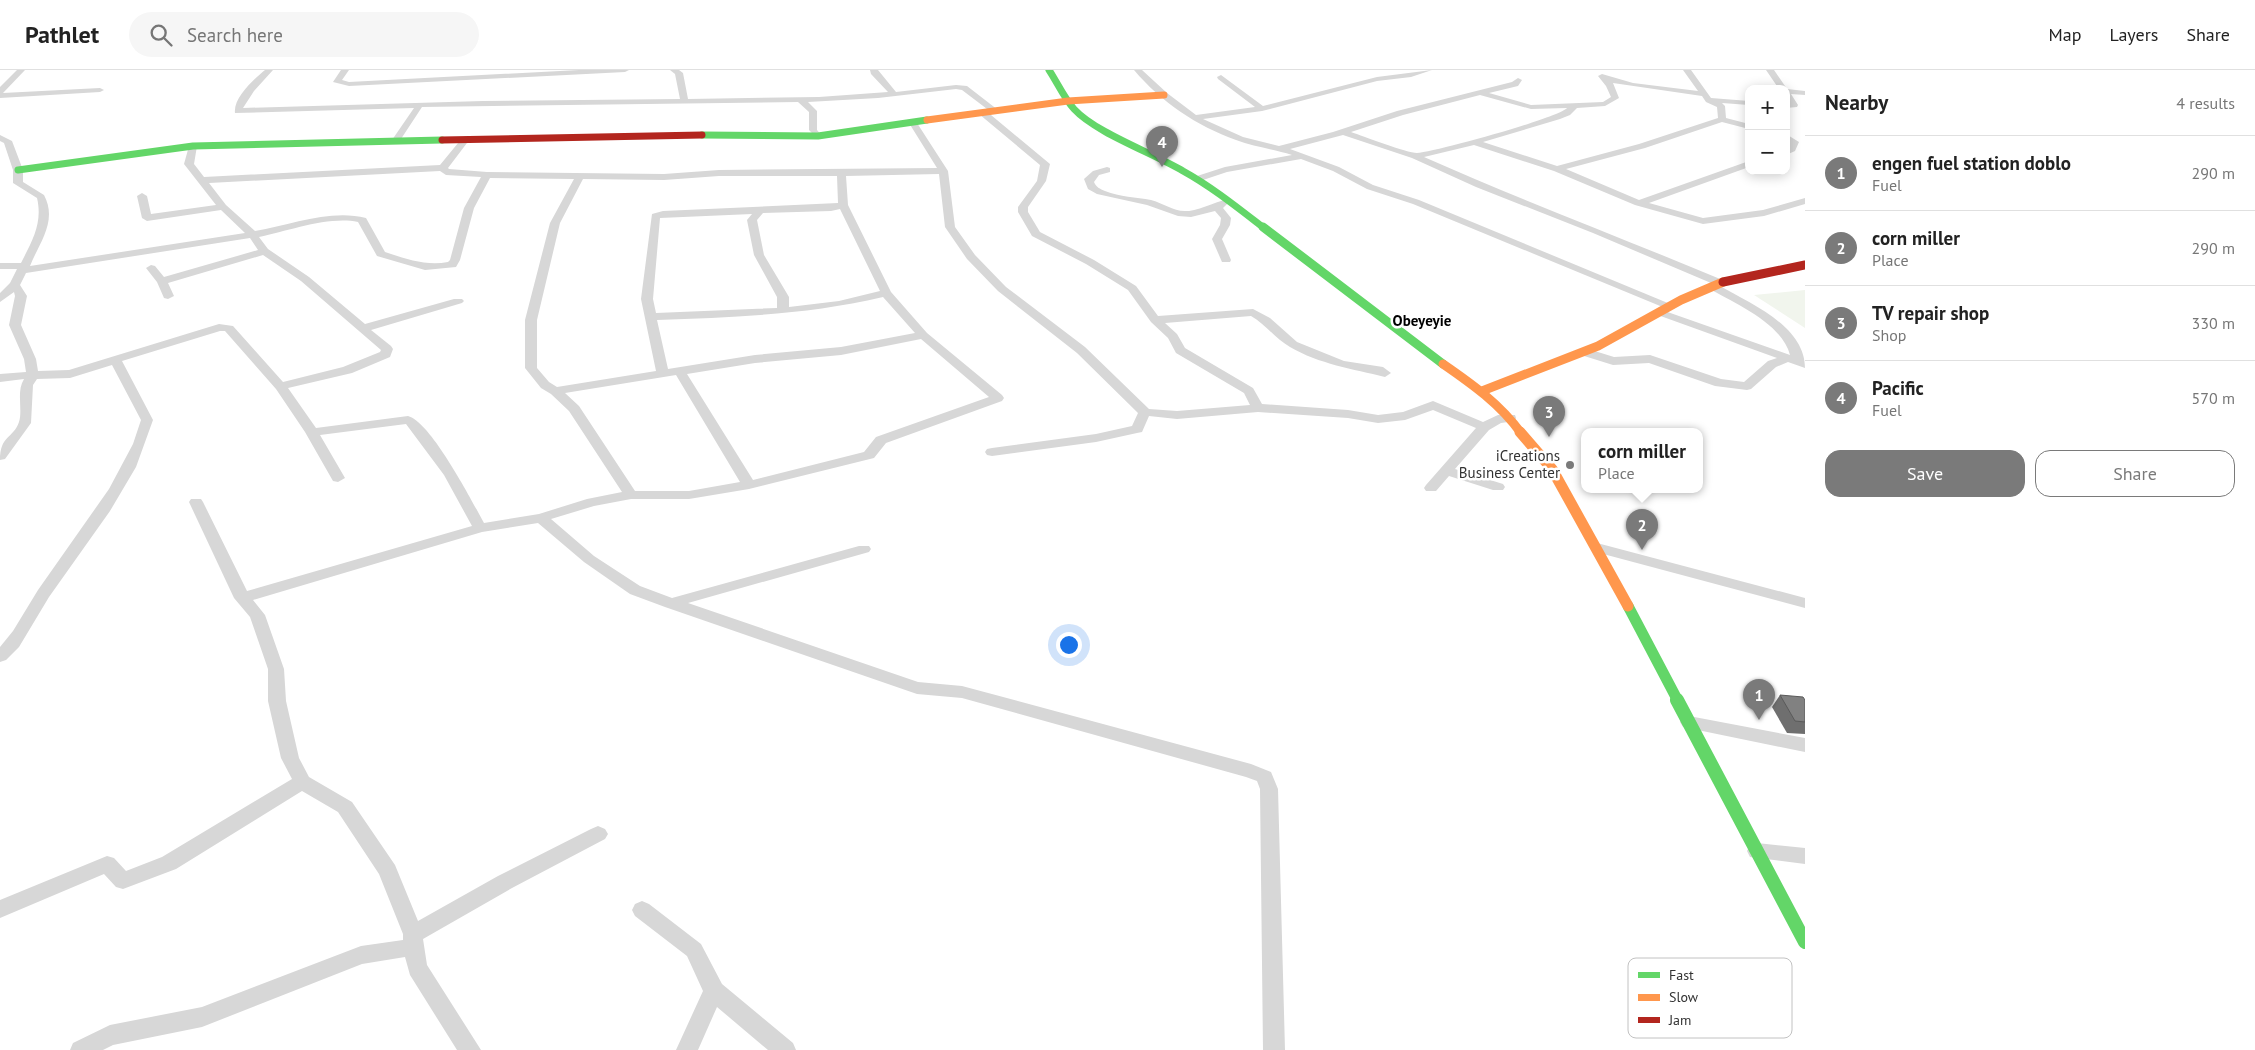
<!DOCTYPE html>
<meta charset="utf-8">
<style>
body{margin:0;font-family:"PT Sans",sans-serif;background:#f6f6f6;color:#222}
.controls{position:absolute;right:15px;top:15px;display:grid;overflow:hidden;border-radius:10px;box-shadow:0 2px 12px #0003}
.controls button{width:45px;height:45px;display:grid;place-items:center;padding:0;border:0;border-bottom:1px solid #e0e0e0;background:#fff;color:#222;font:25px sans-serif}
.you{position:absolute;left:1068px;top:574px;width:18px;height:18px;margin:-12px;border:4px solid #fff;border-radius:50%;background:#1a73e8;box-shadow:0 0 0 8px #1a73e833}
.badge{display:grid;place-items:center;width:32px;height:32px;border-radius:50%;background:#7a7a7a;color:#fff;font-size:16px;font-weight:700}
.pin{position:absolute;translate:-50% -41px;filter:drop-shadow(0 1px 2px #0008)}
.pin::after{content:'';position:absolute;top:26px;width:18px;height:15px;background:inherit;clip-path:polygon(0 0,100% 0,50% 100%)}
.popup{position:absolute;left:1581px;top:358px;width:122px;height:65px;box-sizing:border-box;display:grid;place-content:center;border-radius:10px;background:#fff;filter:drop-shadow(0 1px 4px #0005);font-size:16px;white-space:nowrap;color:#767676}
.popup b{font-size:19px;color:#222}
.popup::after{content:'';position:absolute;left:50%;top:100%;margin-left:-10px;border:10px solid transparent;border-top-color:#fff}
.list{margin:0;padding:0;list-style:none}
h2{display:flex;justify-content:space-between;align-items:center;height:65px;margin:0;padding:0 20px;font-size:21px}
h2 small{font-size:16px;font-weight:400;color:#767676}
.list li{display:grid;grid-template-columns:32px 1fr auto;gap:15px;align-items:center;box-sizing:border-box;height:75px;padding:0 20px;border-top:1px solid #e0e0e0}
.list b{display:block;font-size:19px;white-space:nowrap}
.list p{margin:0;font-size:16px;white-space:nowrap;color:#767676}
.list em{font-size:16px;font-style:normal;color:#767676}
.actions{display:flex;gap:10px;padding:15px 20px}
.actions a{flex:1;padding:11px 0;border:1px solid #7a7a7a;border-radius:15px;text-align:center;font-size:18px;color:#7a7a7a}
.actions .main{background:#7a7a7a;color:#fff}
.icon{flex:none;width:28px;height:28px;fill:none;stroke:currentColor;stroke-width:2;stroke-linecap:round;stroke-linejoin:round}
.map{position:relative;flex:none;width:1805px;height:980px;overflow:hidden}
header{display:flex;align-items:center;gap:30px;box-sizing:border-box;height:70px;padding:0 25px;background:#fff;border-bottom:1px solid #e0e0e0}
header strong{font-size:24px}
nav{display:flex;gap:28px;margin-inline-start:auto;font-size:18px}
.search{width:350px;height:45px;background:#f6f6f6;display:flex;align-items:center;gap:12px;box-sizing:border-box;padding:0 18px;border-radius:28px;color:#767676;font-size:19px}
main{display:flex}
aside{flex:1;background:#fff}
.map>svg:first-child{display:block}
.green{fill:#f1f5ed}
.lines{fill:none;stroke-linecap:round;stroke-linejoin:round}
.street{fill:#d7d7d7;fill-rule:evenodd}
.fast-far3{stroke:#63d668;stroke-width:7}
.fast-far2{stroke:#63d668;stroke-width:9}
.fast-far1{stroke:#63d668;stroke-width:11}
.fast{stroke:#63d668;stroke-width:14}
.slow-far2{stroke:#ff974d;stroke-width:7}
.slow-far1{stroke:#ff974d;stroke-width:9}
.slow{stroke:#ff974d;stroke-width:11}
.jam-far1{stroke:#b3261e;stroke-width:7}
.jam{stroke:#b3261e;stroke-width:9}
.wall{fill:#6f6f6f}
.building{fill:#818181;stroke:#5a5a5a}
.poi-dot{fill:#7a7a7a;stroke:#fff;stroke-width:2}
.labels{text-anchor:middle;stroke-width:5;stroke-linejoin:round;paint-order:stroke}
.far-quarter-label{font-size:15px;font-weight:bold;fill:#000;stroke:#fff}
.poi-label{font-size:15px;fill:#333;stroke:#fff;text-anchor:end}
.key{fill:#fff;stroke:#c2c2c2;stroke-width:1}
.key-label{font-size:14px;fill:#333}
</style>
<header>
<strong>Pathlet</strong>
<div class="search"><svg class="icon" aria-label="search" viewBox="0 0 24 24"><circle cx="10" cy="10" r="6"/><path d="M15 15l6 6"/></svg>Search here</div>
<nav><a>Map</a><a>Layers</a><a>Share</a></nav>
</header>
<main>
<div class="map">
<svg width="1805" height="980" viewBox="0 0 1805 980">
<rect width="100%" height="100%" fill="#fff"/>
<polygon class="green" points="1805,220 1805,258 1754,225"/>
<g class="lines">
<g class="street">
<polygon points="17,0 25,0 3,23 100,18 104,20 100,22 0,28 0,17"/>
<path d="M265,0h8l-19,21 -11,17 240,-7 197,-2 -5,-25 -5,-4h9l4,3 5,26 131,-2 69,-5 -17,-18 -1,-4h8l18,22 60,-7 11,1 31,24 -7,2 -29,-22 -6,-1 -78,9 -70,4 9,9v19l5,6 -4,3 -9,-9v-18l-11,-10 -376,5 -23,35 -3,1 -4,-3 22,-32 -179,5c-2,-15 19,-34 30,-43z"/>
<polygon points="341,0 349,0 342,10 349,12 579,0 629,0 625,2 349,16 333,12"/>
<path d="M1134,0h8l25,23 29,22 59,-8 -37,-28 -1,-2 4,-2 42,31 114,-29 55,-7 -21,7 -34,4 -115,30 -59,8 40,18 36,9 54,-14 64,-21 115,-29 6,-4 4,2 -4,6 -29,7 42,12 72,-3 8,-5 -5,-11 -8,-10 4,-2 31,9 65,8 -15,-21h8l20,28 38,3v4l-27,-2 3,3 1,12 23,6v5l-27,-7 -77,26 -79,21 73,31 110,-39v6l-100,36 54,15 60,-8 42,-12v6l-41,12 -61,8 -68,-19 -81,-34 -80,-26 -50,12c99,44 201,82 301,124l1,2 -1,2 -5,1c31,18 85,40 85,82l-17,-6 -12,5 -25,22 -4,1 -32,-4 -66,-23 -36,2 -32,-10 -2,-3 2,-3 4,-1 29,9 36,-2 71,24 23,3 24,-21 9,-3 -122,-44 -2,-2 2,-2 4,-1 131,46c-8,-32 -56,-52 -82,-67l-1,-2 4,-3 -118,-50 -117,-46 -64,-29 -69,-23 -53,14 49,18 34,18 46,15 256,106 -6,3 -4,-1 -252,-104 -46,-15 -34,-18 -32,-12 -74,13 -27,9h-6v-4l31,-10 67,-12c-18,-6 -38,-8 -56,-15 -39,-14 -75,-38 -102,-70zM1613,13l89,13 4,6 11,5 1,11 -79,26 -82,22 -74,-24 77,-23 10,-4 7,-7 28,-2 14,-8zM1480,25l51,14 36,-1c-9,10 -132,44 -150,45 -10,0 -54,-17 -66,-21l52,-17z"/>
<polygon points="1766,0 1774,0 1787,19 1805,21 1805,25 1791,24 1798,35 1797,37 1786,38 1786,34 1789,33 1786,29 1786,19 1779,19"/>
<path d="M979,40h6l65,54 -4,17 -18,26v5l12,20 54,28 42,26 22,30 95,-7 17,9 27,24 47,19 39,6 8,6 -6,4c-32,-8 -66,-13 -95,-30 -14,-8 -25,-23 -39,-31l-86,7 12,11 8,14 68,40 9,16 86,6 30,5 25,-3 30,-11 50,21 15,-7h17l1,3 -1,3 -14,2 -12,7 -34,39 48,15 2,3 -2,3h-10l-44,-14 -13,15h-10l-2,-3 2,-3 50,-57 -43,-18 -28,10 -27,3 -30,-5 -90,-6 -81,7 -28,-3 -7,16 -5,1 -41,9 -104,14 -5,-1 -2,-3 2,-3 5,-1 104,-14 36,-8 6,-13 -61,-60 -79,-62 -31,-32 -22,-32 -6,-53 -93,2 2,29 43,87 36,41 75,62 2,3 -2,3 -116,42 -12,15 -125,31 -60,10h-58l-37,7 -43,13 43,37 46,30 32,12 187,-52h10l2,3 -2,3 -181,51 230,79 44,4 289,78 20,8 7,17 7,261h-22l-3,-261 -3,-8 -11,-4 -284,-79 -45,-4 -252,-87 -35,-13 -46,-32 -46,-39 -56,9 -229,68 12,15 19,54 2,32 13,57 10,19 43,25 43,63 23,56 80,-45 93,-47 7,-3 7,3 3,5 -3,5 -93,49 -89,51 4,26 54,85h-24l-47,-75 -5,-18 -43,7 -160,63 -89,18 -10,5h-33l3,-7 37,-18 92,-18 159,-61 42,-6v-6l-24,-60 -41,-62 -36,-21 -126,78 -53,20 -7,-2 -12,-13 -104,44v-18l107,-44 7,2 12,13 36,-14 130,-78 -11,-21 -13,-57v-32l-18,-52 -16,-19 -45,-96 2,-3h10l2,3 44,89 225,-65 -28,-51 -38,-51 -86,11 25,43 -7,4 -5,-1 -28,-49 -29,-43 -51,-58h-5l-98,30 31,59 -17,47 -26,44 -61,86 -30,50 -13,13 -6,2v-15l13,-16 25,-41 71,-101 24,-45 8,-24 -29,-55 -42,13 -33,1 -4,6 -2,38 -26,36 -5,1c0,-25 13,-21 19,-38 4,-13 -3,-30 5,-43l-24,3v-8l26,-2 -2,-13 -15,-34 6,-29 -1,-4 -14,10v-9l10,-10 7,-14h-17v-6h21c11,-22 22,-40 16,-65l-24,-15v-13l-9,-27 -4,-2v-6l12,6 11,29v12l21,13c14,26 -5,48 -14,71l215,-33 -24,-23 -74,11 -5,-3 -5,-22 5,-3 5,3 4,18 65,-9 -32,-41 5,-18 4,-3 4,3 -3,18 10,13 236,-12 23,-28 3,-1 4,3 -22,29 1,1 38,3 177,2 55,-4 218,-2 -28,-45 4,-3 4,3 31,48 7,56 20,28 31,32 79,60 64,62 28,2 73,-6 -6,-12 -68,-40 -8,-15 -17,-16 -23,-32 -42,-26 -54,-28 -14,-24v-5l19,-26 3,-16 -61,-51zM440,101l6,4 35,2 -17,31 -14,52 -2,2c-22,4 -42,-3 -63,-10l-19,-34c-36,-9 -75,7 -111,13l-29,-26 -17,-22zM719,106h118l1,27 -175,8 -11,3 -11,85 15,72 -99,16 -8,-5 -12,-14v-48l23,-97 23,-44 81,1zM490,108l84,1 -24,44 -25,97v48l16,20 10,6 18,17 53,81 -35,7 -48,15 -55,9c-12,-22 -53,-101 -76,-107l-92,12 -28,-40 64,-15 38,-16 3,-8 -2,-3 -20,-16 91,-27 2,-2 -2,-2h-8l-89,25 -56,-47 -41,-28 -9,-12c30,-6 69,-21 99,-15l19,34 48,14 31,-3 4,-7 14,-52zM840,139l40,82 -41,10 -50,6v-10l-25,-42 -7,-35 6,-7 68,-2zM752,144l-5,6 7,35 23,42v11l-121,5 -3,-14 7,-81zM250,168l8,12 -94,27 -9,-11 -4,-1 -5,3 11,14 7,16 4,1 6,-3 -6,-13 95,-28 38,26 80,69 -1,2 -37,15 -60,15 -50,-56 -14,-2 -150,46 -31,1 -2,-12 -15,-34 6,-29 -7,-11 6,-12zM883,227l32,36 -74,14 -86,8 -87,14 -11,-49c79,-3 149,-5 226,-23zM921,269l68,58 -113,40 -12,15 -111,28 -66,-106 68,-11 86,-8zM676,305l64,107 -51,9h-54l-56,-85 -14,-13z"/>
<polygon points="1786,64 1799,72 1795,81 1786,85 1786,78 1790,73 1786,71"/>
<path d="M1107,97l3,1v4l-11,3 -5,7c2,5 6,7 11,9 15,6 31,6 46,9 12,3 23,12 36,11 12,0 34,-12 40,-11l2,2 -6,6 8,10 -1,7 -8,14 9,21 -1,2h-8l-10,-23 8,-14 1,-7 -6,-7 -24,6 -13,-1 -31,-11 -50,-11 -9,-5 -4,-10 9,-8z"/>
<polygon points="1597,473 1805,528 1805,538 1592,481 1590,478 1592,475"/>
<polygon points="1689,646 1805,668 1805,682 1683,657 1680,652 1683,647"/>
<polygon points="1757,773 1805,778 1805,794 1750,787 1747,781 1750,775"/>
<polygon points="642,831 649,834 701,874 722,914 793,973 796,980 768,980 717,937 698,980 676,980 703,921 687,886 635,846 632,840 635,834"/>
</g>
<g class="fast-far3">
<path d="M1049,0c8,12 15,28 25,39 22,24 79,44 109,62 29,16 55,37 81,57"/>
<polyline points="702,65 818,66 927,50"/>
<polyline points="18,100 193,76 442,70"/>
</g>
<polyline class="fast-far2" points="1263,157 1443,294"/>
<polyline class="fast-far1" points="1628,536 1678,631"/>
<polyline class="fast" points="1677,630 1805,872"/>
<polyline class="slow-far2" points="927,50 1068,31 1164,25"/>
<g class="slow-far1">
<path d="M1443,294c29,20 57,40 78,69"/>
<polyline points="1482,321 1598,276 1681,230 1723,212"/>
</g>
<polyline class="slow" points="1520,362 1552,399 1628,536"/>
<polyline class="jam-far1" points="442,70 702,65"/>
<polyline class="jam" points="1723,212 1805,195"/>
</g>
<polygon class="wall" points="1780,625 1805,630 1805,664 1787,663 1772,637"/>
<polygon class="building" points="1780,625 1803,627 1805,630 1805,652 1795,651"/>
<circle class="poi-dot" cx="1570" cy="395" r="5"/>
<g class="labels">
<g class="far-quarter-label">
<text x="1422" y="256">Obeyeyie</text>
</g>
<g class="poi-label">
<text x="1560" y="391">iCreations<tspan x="1560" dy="17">Business Center</tspan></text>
</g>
</g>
<rect x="1628" y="888" width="164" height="80" rx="8" class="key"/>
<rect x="1638" y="902" width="22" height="6" fill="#63d668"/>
<rect x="1638" y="924" width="22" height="7" fill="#ff974d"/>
<rect x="1638" y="947" width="22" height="6" fill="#b3261e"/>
<g class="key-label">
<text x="1669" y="910">Fast</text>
<text x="1669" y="932">Slow</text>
<text x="1669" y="955">Jam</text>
</g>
</svg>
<div class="controls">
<button>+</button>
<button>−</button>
</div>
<div class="you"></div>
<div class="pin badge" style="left:1759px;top:650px">1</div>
<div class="pin badge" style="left:1642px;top:480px">2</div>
<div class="popup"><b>corn miller</b>Place</div>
<div class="pin badge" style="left:1549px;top:367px">3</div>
<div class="pin badge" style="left:1162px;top:97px">4</div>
</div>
<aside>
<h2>Nearby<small>4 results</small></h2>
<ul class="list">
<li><span class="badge">1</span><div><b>engen fuel station doblo</b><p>Fuel</p></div><em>290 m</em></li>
<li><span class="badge">2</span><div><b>corn miller</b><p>Place</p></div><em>290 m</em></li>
<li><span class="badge">3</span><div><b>TV repair shop</b><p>Shop</p></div><em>330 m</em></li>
<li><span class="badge">4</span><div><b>Pacific</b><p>Fuel</p></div><em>570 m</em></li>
</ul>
<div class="actions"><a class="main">Save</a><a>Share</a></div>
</aside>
</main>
